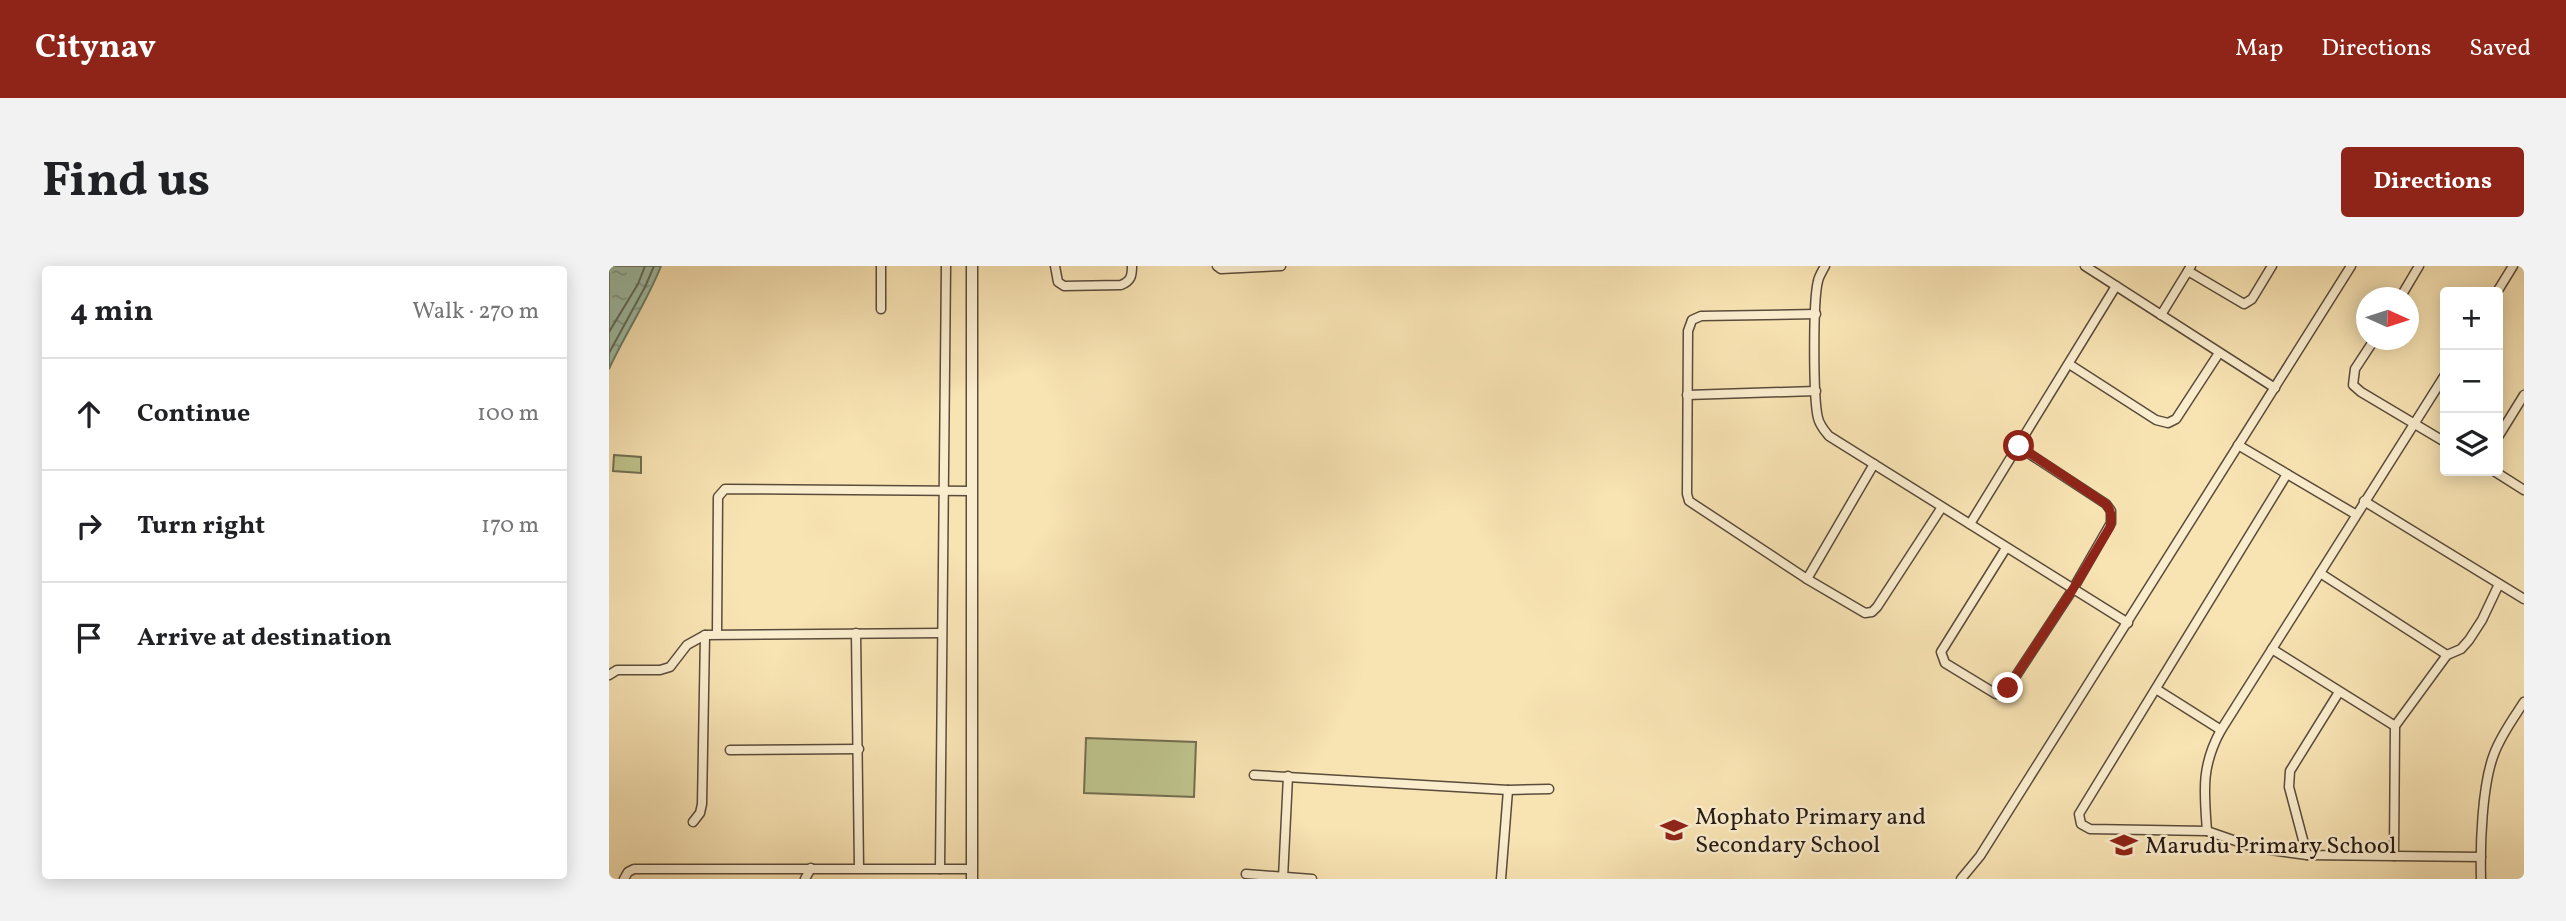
<!DOCTYPE html>
<meta charset="utf-8">
<style>
body{margin:0;font-family:Vollkorn,serif;background:#f2f2f2;color:#202124}
.controls{position:absolute;right:21px;top:21px;display:grid;overflow:hidden;border-radius:7px;box-shadow:0 4px 18px #0003}
.controls button{width:63px;height:63px;display:grid;place-items:center;padding:0;border:0;border-bottom:2px solid #e0e0e0;background:#fff;color:#202124;font:35px sans-serif}
.compass{position:absolute;left:1747px;top:21px;width:63px;height:63px;border-radius:50%;background:#fff;box-shadow:0 4px 18px #0003;rotate:93deg}
.stop{position:absolute;width:21px;height:21px;margin:-16px;border:5px solid #8f2418;border-radius:50%;background:#fff}
.stop.end{background:#8f2418;border-color:#fff;box-shadow:0 2px 7px #0008}
.list{margin:0;padding:0;list-style:none}
h2{display:flex;justify-content:space-between;align-items:center;height:91px;margin:0;padding:0 28px;font-size:30px}
h2 small{font-size:23px;font-weight:400;color:#757577}
.list li{display:grid;grid-template-columns:46px 1fr auto;gap:21px;align-items:center;box-sizing:border-box;height:112px;padding:0 28px;border-top:2px solid #e0e0e0}
.list b{display:block;font-size:26px;white-space:nowrap}
.list em{font-size:23px;font-style:normal;color:#757577}
.icon{flex:none;width:38px;height:38px;fill:none;stroke:currentColor;stroke-width:2;stroke-linecap:round;stroke-linejoin:round}
.map{position:relative;flex:none;width:1915px;height:613px;overflow:hidden;border-radius:7px}
header{display:flex;align-items:center;gap:42px;box-sizing:border-box;height:98px;padding:0 35px;background:#8f2418;color:#fff}
header strong{font-size:33px}
nav{display:flex;gap:38px;margin-inline-start:auto;font-size:24px}
.intro{display:flex;align-items:center;justify-content:space-between;box-sizing:border-box;height:168px;padding:0 42px}
h1{margin:0;font-size:49px}
.button{padding:18px 32px;border-radius:7px;background:#8f2418;color:#fff;font-size:24px;font-weight:700}
main{display:flex;gap:42px;padding:0 42px}
aside{flex:1;background:#fff;border-radius:7px;box-shadow:0 4px 18px #0003}
.map>svg:first-child{display:block}
.garden{fill:#bec38c;stroke:#726e50;stroke-width:2}
.water{fill:url(#water-ripples);stroke:#6e7d6c;stroke-width:2}
.lines{fill:none;stroke-linecap:round;stroke-linejoin:round}
.shore{stroke:#626c5d;stroke-width:2}
.minor-casing{stroke:#5a4c3b;stroke-width:11}
.tertiary-casing{stroke:#5a4c3b;stroke-width:13}
.minor{stroke:#faedce;stroke-width:8}
.tertiary{stroke:#faedce;stroke-width:10}
.route{stroke:#8f2418;stroke-width:9}
.labels{text-anchor:middle;stroke-width:5;stroke-linejoin:round;paint-order:stroke}
.poi-label{font-size:24px;fill:#251a13;stroke:#faedce;text-anchor:start}
</style>
<header>
<strong>Citynav</strong>
<nav><a>Map</a><a>Directions</a><a>Saved</a></nav>
</header>
<div class="intro"><h1>Find us</h1><a class="button">Directions</a></div>
<main>
<aside>
<h2>4 min<small>Walk · 270 m</small></h2>
<ul class="list">
<li><svg class="icon" aria-label="ahead" viewBox="0 0 24 24"><path d="M12 20V5M6 11l6-6 6 6"/></svg><div><b>Continue</b></div><em>100 m</em></li>
<li><svg class="icon" aria-label="right" viewBox="0 0 24 24"><path d="M7 20v-9h11M14 6l5 5-5 5"/></svg><div><b>Turn right</b></div><em>170 m</em></li>
<li><svg class="icon" aria-label="arrive" viewBox="0 0 24 24"><path d="M6 21V4h12l-3 4 3 4H6"/></svg><div><b>Arrive at destination</b></div></li>
</ul>
</aside>
<div class="map">
<svg width="1915" height="613" viewBox="0 0 1915 613">
<defs>
<pattern id="water-ripples" width="26" height="14" patternUnits="userSpaceOnUse" patternTransform="scale(1.75)"><rect width="26" height="14" fill="#9fbfa7"/><path d="M2 4q2-2 4 0t4 0M15 11q2-2 4 0t4 0" fill="none" stroke="#819a87"/></pattern>
</defs>
<rect width="100%" height="100%" fill="#f8e3b3"/>
<filter id="stains"><feTurbulence type="fractalNoise" baseFrequency=".00286" numOctaves="4"/><feColorMatrix values="0 0 0 0 .2 0 0 0 0 .09 0 0 0 0 .02 0 0 0 .5 -.17"/></filter>
<radialGradient id="worn" r=".72"><stop offset=".6" stop-color="#630" stop-opacity="0"/><stop offset="1" stop-color="#630" stop-opacity=".3"/></radialGradient>
<g class="garden">
<polygon points="5,189 32,191 32,207 4,205"/>
<polygon points="477,472 587,476 585,531 475,527"/>
</g>
<path class="water" d="M0,0h52c-14,36 -36,68 -52,103z"/>
<g class="lines">
<g class="shore">
<polyline points="0,66 29,18 36,0"/>
<polyline points="0,87 36,21 45,0"/>
</g>
<defs>
<g id="minor">
<polyline points="272,0 272,43"/>
<path d="M446,0l3,16 6,4 57,-1c10,-4 11,-9 11,-19"/>
<polyline points="608,0 612,3 672,0"/>
<path d="M1216,0c-2,4 -6,10 -7,15 -5,19 -5,117 0,137 2,8 6,12 11,18l299,187"/>
<polyline points="1476,0 1666,122"/>
<polyline points="1579,5 1635,38 1643,33 1663,0"/>
<polyline points="1888,26 1904,0"/>
<polyline points="1791,32 1810,0"/>
<polyline points="1207,48 1092,50 1083,54 1079,65 1078,228 1080,235 1198,313 1256,347 1263,346 1268,341 1333,241"/>
<polyline points="1552,49 1582,0"/>
<polyline points="1765,74 1746,103 1744,119 1752,126 1836,176"/>
<polyline points="1460,98 1547,154 1559,157 1567,153 1610,87"/>
<path d="M1836,109l-224,355c-20,36 -17,61 -14,101l49,17 51,7 174,2"/>
<polyline points="1078,129 1207,125"/>
<polyline points="1889,171 1915,129"/>
<polyline points="1629,179 1746,248"/>
<polyline points="1885,205 1915,224"/>
<polyline points="1755,235 1915,333"/>
<polyline points="1361,258 1507,20"/>
<polyline points="1397,282 1332,386 1336,397 1387,428 1394,427 1399,422 1464,323 1502,257 1502,245 1497,238 1410,181"/>
<polyline points="1711,307 1838,389"/>
<polyline points="1198,313 1265,198"/>
<polyline points="247,367 250,602"/>
<polyline points="108,368 109,231 116,223 363,225"/>
<polyline points="1663,383 1786,460"/>
<polyline points="0,409 8,404 51,404 61,401 78,379 96,369 332,367"/>
<polyline points="1547,423 1612,464"/>
<polyline points="121,484 250,483"/>
<polyline points="645,509 899,524 940,523"/>
<polyline points="84,556 91,547 93,538 96,369"/>
<polyline points="1598,565 1481,563 1472,558 1470,548 1678,208"/>
<polyline points="1698,589 1680,521 1681,505 1730,426"/>
<polyline points="1785,590 1786,460 1838,389 1852,383 1860,374 1873,354 1890,318"/>
<polyline points="331,603 337,0"/>
<polyline points="637,608 703,613"/>
<polyline points="674,612 679,510"/>
<polyline points="15,613 19,606 25,603 363,603"/>
<polyline points="196,613 202,602"/>
<polyline points="892,613 899,524"/>
<polyline points="1352,613 1371,590 1742,0"/>
<path d="M1872,613c-1,-34 1,-94 13,-125 7,-19 19,-35 30,-52"/>
</g>
<polyline id="tertiary" points="363,0 363,613"/>
</defs>
<use href="#minor" class="minor-casing"/>
<use href="#tertiary" class="tertiary-casing"/>
<use href="#minor" class="minor"/>
<use href="#tertiary" class="tertiary"/>
</g>
<g class="lines">
<path class="route" d="M1399,422l65,-99 37,-62c2,-8 2,-16 -4,-23l-87,-58"/>
</g>
<defs>
<symbol id="school-bare" viewBox="-9 -9 18 18"><path d="M0-5L7-2L0 1L-7-2ZM-4 1L0 2.5L4 1V4Q0 6-4 4Z" fill="#8f2418" stroke="#faedce" stroke-width="2.5" paint-order="stroke"/></symbol>
</defs>
<g fill-rule="evenodd">
<use href="#school-bare" x="1046" y="545" width="38" height="38"/>
<use href="#school-bare" x="1496" y="560" width="38" height="38"/>
</g>
<g class="labels">
<g class="poi-label">
<text x="1086" y="558">Mophato Primary and<tspan x="1086" dy="28">Secondary School</tspan></text>
<text x="1536" y="587">Marudu Primary School</text>
</g>
</g>
<rect width="100%" height="100%" filter="url(#stains)"/>
<rect width="100%" height="100%" fill="url(#worn)"/>
</svg>
<div class="controls">
<button>+</button>
<button>−</button>
<button><svg class="icon" aria-label="layers" viewBox="0 0 24 24"><path d="M12 4l9 5-9 5-9-5zM3 14l9 5 9-5"/></svg></button>
</div>
<svg class="compass" viewBox="-18 -18 36 36"><path d="M0-13l5 13h-10z" fill="#e53935"/><path d="M0 13l5-13h-10z" fill="#757577"/></svg>
<div class="stop" style="left:1410px;top:180px"></div>
<div class="stop end" style="left:1399px;top:422px"></div>
</div>
</main>
